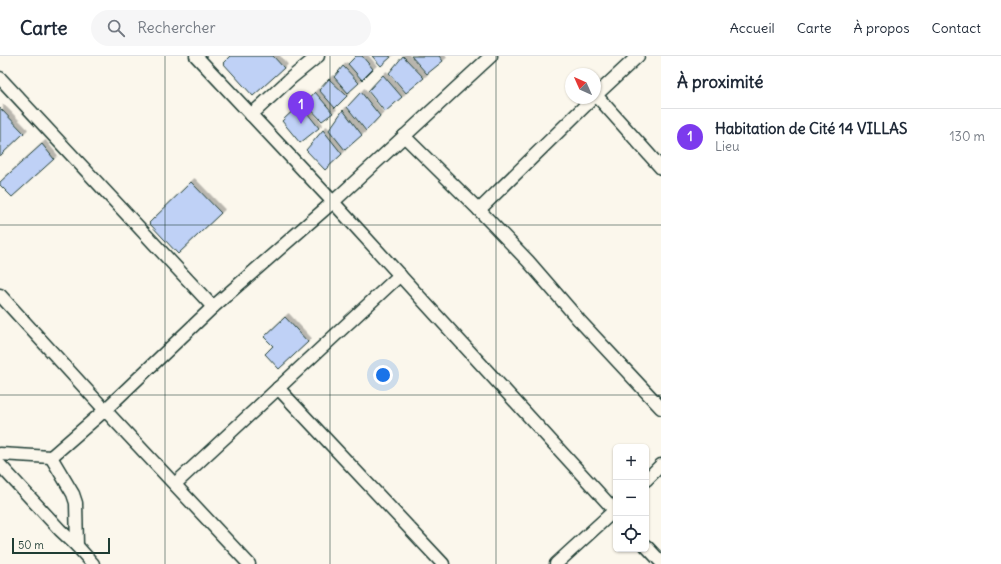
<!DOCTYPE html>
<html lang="fr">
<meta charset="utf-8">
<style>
body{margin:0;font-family:Delius,sans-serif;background:#f6f6f7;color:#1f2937}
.controls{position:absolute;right:12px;bottom:12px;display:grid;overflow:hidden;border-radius:6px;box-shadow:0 1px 3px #0004}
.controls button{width:36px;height:36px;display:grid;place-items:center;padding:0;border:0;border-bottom:1px solid #e0e1e3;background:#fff;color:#1f2937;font:20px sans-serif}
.compass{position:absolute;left:565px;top:12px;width:36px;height:36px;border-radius:50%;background:#fff;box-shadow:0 1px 3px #0004;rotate:315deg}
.scale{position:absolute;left:12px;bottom:10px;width:98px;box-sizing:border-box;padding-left:4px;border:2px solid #1f3d34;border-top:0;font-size:11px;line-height:14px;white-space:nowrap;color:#1f3d34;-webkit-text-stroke:3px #fbf7ec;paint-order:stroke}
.you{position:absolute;left:383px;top:319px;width:14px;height:14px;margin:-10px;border:3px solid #fff;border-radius:50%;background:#1a73e8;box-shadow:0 0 0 6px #1a73e833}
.badge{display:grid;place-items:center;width:26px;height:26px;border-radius:50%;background:#7c3aed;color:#fff;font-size:13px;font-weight:700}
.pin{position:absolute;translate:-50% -33px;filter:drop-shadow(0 1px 2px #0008)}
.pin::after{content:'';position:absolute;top:21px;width:14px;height:12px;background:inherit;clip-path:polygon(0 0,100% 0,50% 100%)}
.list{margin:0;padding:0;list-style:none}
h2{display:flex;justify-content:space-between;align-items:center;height:52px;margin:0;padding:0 16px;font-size:17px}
h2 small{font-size:13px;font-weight:400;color:#747a83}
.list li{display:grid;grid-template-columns:26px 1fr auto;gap:12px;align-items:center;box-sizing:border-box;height:56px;padding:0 16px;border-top:1px solid #e0e1e3}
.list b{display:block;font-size:15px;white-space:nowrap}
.list p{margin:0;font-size:13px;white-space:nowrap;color:#747a83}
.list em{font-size:13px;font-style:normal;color:#747a83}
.icon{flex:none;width:22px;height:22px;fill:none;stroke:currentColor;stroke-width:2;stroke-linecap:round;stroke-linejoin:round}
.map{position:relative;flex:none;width:661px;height:508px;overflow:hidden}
header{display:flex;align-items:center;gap:24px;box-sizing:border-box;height:56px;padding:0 20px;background:#fff;border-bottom:1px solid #e0e1e3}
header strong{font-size:19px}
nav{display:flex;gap:22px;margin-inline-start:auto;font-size:14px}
.search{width:280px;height:36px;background:#f6f6f7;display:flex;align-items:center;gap:10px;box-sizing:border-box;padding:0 14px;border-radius:22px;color:#747a83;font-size:15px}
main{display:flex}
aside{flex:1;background:#fff}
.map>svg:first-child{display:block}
.building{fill:#bfd1f6;stroke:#1f3d34;filter:url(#shadow)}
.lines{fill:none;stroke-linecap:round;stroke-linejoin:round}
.minor-casing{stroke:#1f3d34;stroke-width:15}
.minor{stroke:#fbf7ec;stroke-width:12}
.grid{fill:none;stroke:#1f3d34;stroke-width:1;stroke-opacity:0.55}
</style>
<header>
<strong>Carte</strong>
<div class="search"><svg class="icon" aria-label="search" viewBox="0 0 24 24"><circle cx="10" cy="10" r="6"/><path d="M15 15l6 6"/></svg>Rechercher</div>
<nav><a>Accueil</a><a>Carte</a><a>À propos</a><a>Contact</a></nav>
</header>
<main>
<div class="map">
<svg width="661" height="508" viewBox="0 0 661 508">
<defs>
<filter id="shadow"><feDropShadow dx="3.5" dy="-3.5" stdDeviation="0" flood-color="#0004"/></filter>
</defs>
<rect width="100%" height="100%" fill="#fbf7ec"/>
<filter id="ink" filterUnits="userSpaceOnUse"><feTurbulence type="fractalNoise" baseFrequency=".025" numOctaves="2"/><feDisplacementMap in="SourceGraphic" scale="8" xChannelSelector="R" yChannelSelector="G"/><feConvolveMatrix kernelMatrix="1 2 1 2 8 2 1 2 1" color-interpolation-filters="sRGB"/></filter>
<g filter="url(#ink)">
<g class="building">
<polygon points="230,0 273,0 284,12 253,40 223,7"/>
<polygon points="356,0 362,0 373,13 362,24 348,8"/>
<polygon points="372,0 389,0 391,1 381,10"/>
<polygon points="403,0 424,22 406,37 389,17"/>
<polygon points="411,0 439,0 443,5 427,18"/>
<polygon points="343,10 359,27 348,37 334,21"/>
<polygon points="383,19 402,41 385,56 368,35"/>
<polygon points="329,23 347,40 335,52 319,34"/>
<polygon points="315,36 333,57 322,65 305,47"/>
<polygon points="361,36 380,60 366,75 347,51"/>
<polygon points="300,48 319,72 300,87 282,65"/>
<polygon points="0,52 24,77 0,100"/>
<polygon points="343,54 362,79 345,94 329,74"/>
<polygon points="323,74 342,98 325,114 306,94"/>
<polygon points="42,88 54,103 12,141 0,129 0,126"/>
<polygon points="191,126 221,157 178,198 149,167"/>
<polygon points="285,261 308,286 279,313 265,298 273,290 264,281"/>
</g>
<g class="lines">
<defs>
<g id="minor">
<polyline points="196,0 333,146 616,456"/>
<polyline points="0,22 213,251"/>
<polyline points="596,39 661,112"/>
<polyline points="595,40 638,0"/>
<polyline points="251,59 291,22 318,0"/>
<polyline points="404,80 479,154 528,205 579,264 661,352"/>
<polyline points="479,154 593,42"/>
<polyline points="0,239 105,354 249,508"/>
<polyline points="278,332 443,508"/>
<polyline points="0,398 51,401 105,354 213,251 333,146 491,0"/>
<polyline points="51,401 73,438 76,447 77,490"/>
<polyline points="0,409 60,474 77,490 93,508"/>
<polyline points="646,424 661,409"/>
<polyline points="175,428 400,219"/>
<polyline points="646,490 661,506"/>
<polyline points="556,508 616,453"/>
</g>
</defs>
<use href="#minor" class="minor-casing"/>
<use href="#minor" class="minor"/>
</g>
</g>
<path class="grid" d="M165,0v508M330,0v508M496,0v508M0,169h661M0,339h661"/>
</svg>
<div class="controls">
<button>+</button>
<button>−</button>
<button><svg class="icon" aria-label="locate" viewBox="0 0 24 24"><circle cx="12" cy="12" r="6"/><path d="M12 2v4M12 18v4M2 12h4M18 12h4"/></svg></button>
</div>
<svg class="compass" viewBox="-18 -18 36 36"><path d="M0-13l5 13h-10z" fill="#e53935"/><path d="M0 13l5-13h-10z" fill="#747a83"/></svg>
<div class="scale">50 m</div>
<div class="you"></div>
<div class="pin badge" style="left:301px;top:68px">1</div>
</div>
<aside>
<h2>À proximité<small></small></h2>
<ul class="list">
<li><span class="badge">1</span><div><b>Habitation de Cité 14 VILLAS</b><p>Lieu</p></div><em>130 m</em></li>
</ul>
</aside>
</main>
